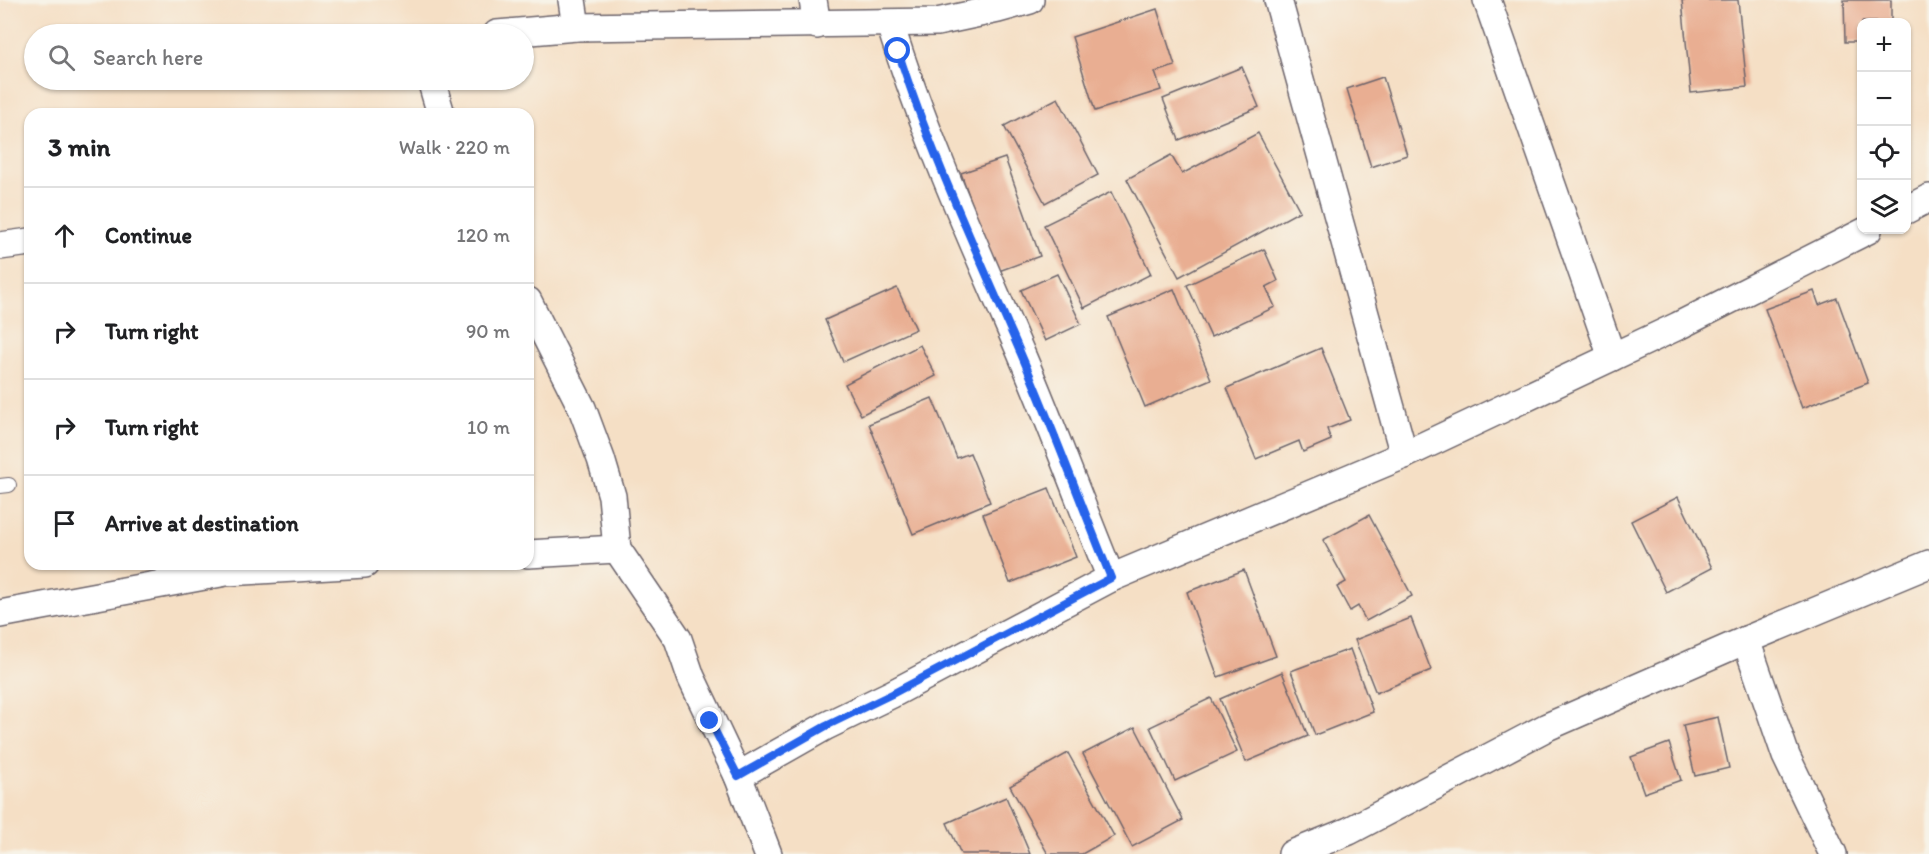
<!DOCTYPE html>
<meta charset="utf-8">
<style>
body{margin:0;font-family:Itim,sans-serif;background:#f2f2f2;color:#202124}
.controls{position:absolute;right:18px;top:18px;display:grid;overflow:hidden;border-radius:12px;box-shadow:0 2px 4px #0004}
.controls button{width:54px;height:54px;display:grid;place-items:center;padding:0;border:0;border-bottom:2px solid #e0e0e0;background:#fff;color:#202124;font:30px sans-serif}
.stop{position:absolute;width:18px;height:18px;margin:-14px;border:4px solid #2563eb;border-radius:50%;background:#fff}
.stop.end{background:#2563eb;border-color:#fff;box-shadow:0 2px 6px #0008}
.list{margin:0;padding:0;list-style:none}
h2{display:flex;justify-content:space-between;align-items:center;height:78px;margin:0;padding:0 24px;font-size:26px}
h2 small{font-size:20px;font-weight:400;color:#757577}
.list li{display:grid;grid-template-columns:39px 1fr auto;gap:18px;align-items:center;box-sizing:border-box;height:96px;padding:0 24px;border-top:2px solid #e0e0e0}
.list b{display:block;font-size:22px;white-space:nowrap}
.list em{font-size:20px;font-style:normal;color:#757577}
.icon{flex:none;width:33px;height:33px;fill:none;stroke:currentColor;stroke-width:2;stroke-linecap:round;stroke-linejoin:round}
.map{position:relative;flex:none;width:1929px;height:854px;overflow:hidden}
.search{position:absolute;background:#fff;box-shadow:0 2px 4px #0004;left:24px;top:24px;width:510px;height:66px;display:flex;align-items:center;gap:15px;box-sizing:border-box;padding:0 21px;border-radius:33px;color:#757577;font-size:22px}
.panel{position:absolute;background:#fff;box-shadow:0 2px 4px #0004;left:24px;top:108px;width:510px;height:462px;border-radius:18px}
.map>svg:first-child{display:block}
.building{fill:#e9ae92}
.lines{fill:none;stroke-linecap:round;stroke-linejoin:round}
.service-casing{stroke:#6c646b;stroke-width:16}
.minor-casing{stroke:#6c646b;stroke-width:30}
.service{stroke:#fff;stroke-width:14}
.minor{stroke:#fff;stroke-width:27}
.route{stroke:#2563eb;stroke-width:8}
</style>
<div class="map">
<svg width="1929" height="854" viewBox="0 0 1929 854">
<rect width="100%" height="100%" fill="#f7f3e8"/>
<filter id="ink" filterUnits="userSpaceOnUse"><feTurbulence type="fractalNoise" baseFrequency=".0167" numOctaves="2"/><feDisplacementMap in="SourceGraphic" scale="12" xChannelSelector="R" yChannelSelector="G"/><feConvolveMatrix kernelMatrix="1 2 1 2 8 2 1 2 1" color-interpolation-filters="sRGB"/></filter>
<filter id="wash" filterUnits="userSpaceOnUse"><feTurbulence type="fractalNoise" baseFrequency=".008" numOctaves="4" result="noise"/><feDisplacementMap in="SourceGraphic" scale="24" xChannelSelector="R" yChannelSelector="G"/><feGaussianBlur stdDeviation="1.35" result="paint"/><feColorMatrix in="noise" values="0 0 0 0 0 0 0 0 0 0 0 0 0 0 0 0 0 1.4 0 .05"/><feComposite in="paint" operator="in"/></filter>
<g filter="url(#wash)">
<rect width="100%" height="100%" fill="#f5dfc5"/>
<g id="blocks">
<g class="building">
<polygon points="1682,0 1738,0 1747,87 1691,93"/>
<polygon points="1844,0 1891,0 1891,22 1862,22 1862,42 1845,42"/>
<polygon points="1157,9 1175,66 1155,72 1161,90 1095,111 1072,37"/>
<polygon points="1242,67 1259,107 1179,140 1163,99"/>
<polygon points="1383,77 1407,155 1371,167 1347,89"/>
<polygon points="1058,98 1098,175 1045,203 1004,126"/>
<polygon points="1258,133 1300,211 1179,277 1127,179 1171,155 1182,174"/>
<polygon points="1005,158 1040,256 996,272 961,173"/>
<polygon points="1111,192 1151,274 1084,308 1044,225"/>
<polygon points="1264,249 1278,281 1266,287 1275,307 1211,337 1187,285"/>
<polygon points="1057,274 1081,324 1045,341 1021,290"/>
<polygon points="897,288 916,329 843,362 825,320"/>
<polygon points="1174,289 1211,379 1145,407 1108,317"/>
<polygon points="1814,291 1819,305 1837,298 1868,383 1802,408 1765,309"/>
<polygon points="920,345 936,376 861,415 845,384"/>
<polygon points="1321,348 1350,420 1327,429 1331,440 1303,452 1299,441 1256,459 1227,388"/>
<polygon points="932,398 957,458 970,453 990,502 913,534 869,424"/>
<polygon points="1049,488 1076,557 1010,583 983,514"/>
<polygon points="1678,497 1712,568 1666,592 1631,521"/>
<polygon points="1369,515 1412,596 1366,621 1358,606 1350,611 1337,587 1346,582 1323,540"/>
<polygon points="1244,570 1276,656 1218,677 1187,592"/>
<polygon points="1411,618 1431,670 1376,693 1355,640"/>
<polygon points="1350,649 1373,712 1315,735 1291,671"/>
<polygon points="1282,672 1308,736 1246,762 1220,699"/>
<polygon points="1211,698 1237,752 1175,781 1150,727"/>
<polygon points="1718,717 1729,768 1695,776 1683,725"/>
<polygon points="1135,727 1183,820 1132,847 1083,754"/>
<polygon points="1669,743 1681,780 1644,793 1631,757"/>
<polygon points="1068,753 1114,836 1082,854 1048,854 1010,786"/>
<polygon points="1006,797 1030,854 961,854 947,823"/>
</g>
</g>
</g>
<g filter="url(#ink)">
<use href="#blocks" fill-opacity="0" stroke="#6c646b" stroke-width="1.5"/>
<g class="lines">
<defs>
<polyline id="service" points="0,486 9,485"/>
<g id="minor">
<polyline points="572,0 576,27"/>
<polyline points="813,0 817,25"/>
<polyline points="1278,0 1404,455"/>
<polyline points="1487,0 1612,357"/>
<path d="M890,24c36,115 86,224 133,334 31,73 58,147 88,220"/>
<polyline points="497,34 576,27 937,22 998,9 1030,0"/>
<polyline points="431,80 441,114"/>
<polyline points="1906,210 1929,198"/>
<polyline points="0,246 30,242"/>
<polyline points="528,301 582,408 601,459 612,496 617,549 678,639 691,677 738,776 768,854"/>
<polyline points="528,554 617,549"/>
<polyline points="0,614 226,572 365,564"/>
<polyline points="1746,640 1786,756 1833,854"/>
<polyline points="738,776 826,726 892,694 1111,578 1404,455 1678,326 1868,230"/>
<polyline points="1292,854 1349,831 1547,727 1746,640 1929,564"/>
</g>
</defs>
<use href="#service" class="service-casing"/>
<use href="#minor" class="minor-casing"/>
<use href="#service" class="service"/>
<use href="#minor" class="minor"/>
</g>
</g>
<g class="lines" filter="url(#ink)">
<path class="route" d="M710,721l28,55 88,-50 66,-32 219,-116c-30,-74 -58,-150 -90,-224 -43,-100 -90,-199 -123,-303"/>
</g>
</svg>
<div class="controls">
<button>+</button>
<button>−</button>
<button><svg class="icon" aria-label="locate" viewBox="0 0 24 24"><circle cx="12" cy="12" r="6"/><path d="M12 2v4M12 18v4M2 12h4M18 12h4"/></svg></button>
<button><svg class="icon" aria-label="layers" viewBox="0 0 24 24"><path d="M12 4l9 5-9 5-9-5zM3 14l9 5 9-5"/></svg></button>
</div>
<div class="stop" style="left:898px;top:51px"></div>
<div class="stop end" style="left:710px;top:721px"></div>
<div class="search"><svg class="icon" aria-label="search" viewBox="0 0 24 24"><circle cx="10" cy="10" r="6"/><path d="M15 15l6 6"/></svg>Search here</div>
<section class="panel">
<h2>3 min<small>Walk · 220 m</small></h2>
<ul class="list">
<li><svg class="icon" aria-label="ahead" viewBox="0 0 24 24"><path d="M12 20V5M6 11l6-6 6 6"/></svg><div><b>Continue</b></div><em>120 m</em></li>
<li><svg class="icon" aria-label="right" viewBox="0 0 24 24"><path d="M7 20v-9h11M14 6l5 5-5 5"/></svg><div><b>Turn right</b></div><em>90 m</em></li>
<li><svg class="icon" aria-label="right" viewBox="0 0 24 24"><path d="M7 20v-9h11M14 6l5 5-5 5"/></svg><div><b>Turn right</b></div><em>10 m</em></li>
<li><svg class="icon" aria-label="arrive" viewBox="0 0 24 24"><path d="M6 21V4h12l-3 4 3 4H6"/></svg><div><b>Arrive at destination</b></div></li>
</ul>
</section>
</div>
